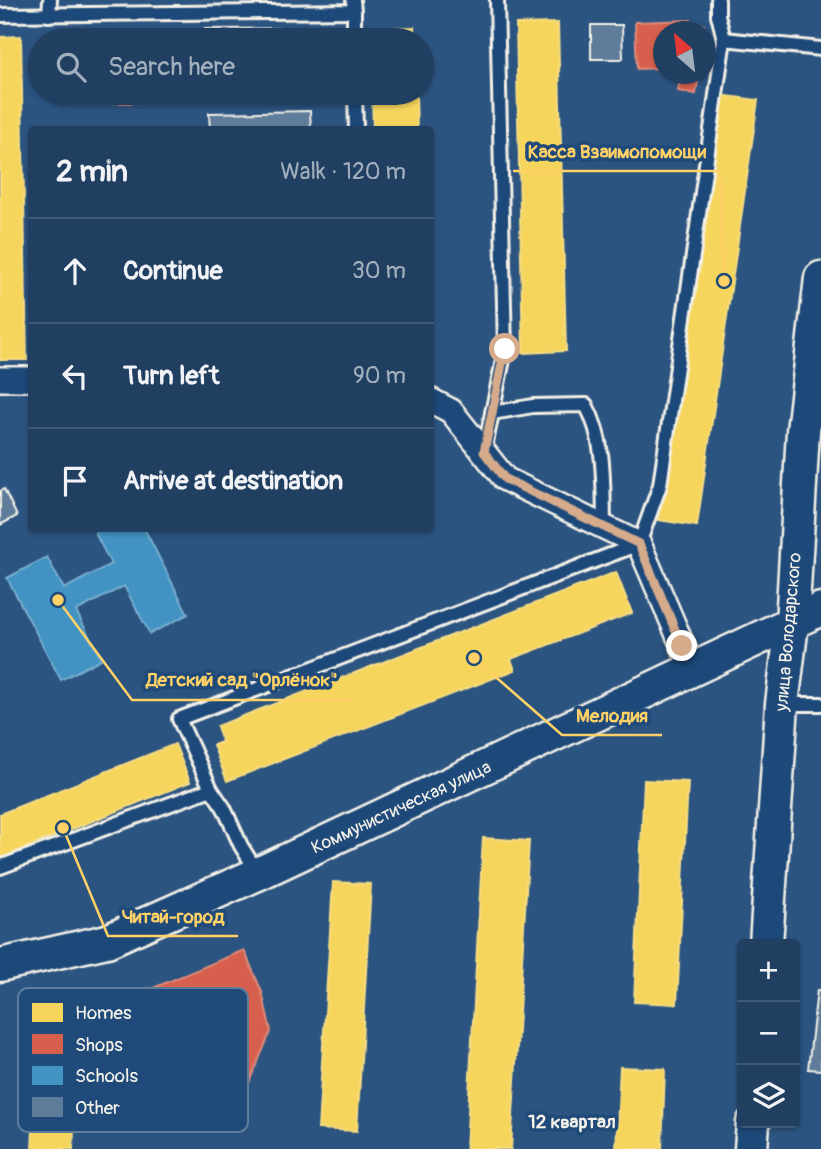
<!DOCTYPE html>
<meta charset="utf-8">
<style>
body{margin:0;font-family:Pangolin,sans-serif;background:#2d4a6a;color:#f1f3f6}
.controls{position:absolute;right:21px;bottom:21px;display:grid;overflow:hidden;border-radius:7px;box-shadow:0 2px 5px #0004}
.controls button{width:63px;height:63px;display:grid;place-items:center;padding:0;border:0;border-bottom:2px solid #3e5876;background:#213f61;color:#f1f3f6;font:35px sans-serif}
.compass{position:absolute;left:653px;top:21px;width:63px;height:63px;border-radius:50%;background:#213f61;box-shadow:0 2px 5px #0004;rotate:332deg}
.stop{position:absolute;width:21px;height:21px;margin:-16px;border:5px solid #d6ab8b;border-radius:50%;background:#fff}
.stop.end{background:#d6ab8b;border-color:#fff;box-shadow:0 2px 7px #0008}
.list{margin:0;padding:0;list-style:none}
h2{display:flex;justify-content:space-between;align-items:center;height:91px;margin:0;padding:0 28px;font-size:30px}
h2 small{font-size:23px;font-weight:400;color:#a2afbd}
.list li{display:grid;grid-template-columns:46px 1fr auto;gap:21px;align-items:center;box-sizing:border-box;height:105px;padding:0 28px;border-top:2px solid #3e5876}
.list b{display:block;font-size:26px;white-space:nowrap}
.list em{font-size:23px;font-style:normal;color:#a2afbd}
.icon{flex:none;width:38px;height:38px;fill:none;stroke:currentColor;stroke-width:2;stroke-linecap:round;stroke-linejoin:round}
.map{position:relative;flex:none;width:821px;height:1149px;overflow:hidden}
.search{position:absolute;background:#213f61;box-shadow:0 2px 5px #0004;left:28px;top:28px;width:406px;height:77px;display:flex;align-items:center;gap:18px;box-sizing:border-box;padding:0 24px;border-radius:38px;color:#a2afbd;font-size:26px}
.panel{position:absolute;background:#213f61;box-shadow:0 2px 5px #0004;left:28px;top:126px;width:406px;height:406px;border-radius:7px}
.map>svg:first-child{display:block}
.homes{fill:#f6d55c;stroke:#f5dd86;stroke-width:2}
.shops{fill:#d6604d;stroke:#df8c7c;stroke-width:2}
.schools{fill:#4393c3;stroke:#78afce;stroke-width:2}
.building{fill:#5e7b9a;stroke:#f4f1e8;stroke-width:2}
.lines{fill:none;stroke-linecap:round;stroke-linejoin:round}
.lane-casing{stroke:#f4f1e8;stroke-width:18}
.street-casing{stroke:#f4f1e8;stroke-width:28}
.secondary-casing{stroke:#f4f1e8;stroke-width:37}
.lane{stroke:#1f4a7a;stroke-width:12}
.street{stroke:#1f4a7a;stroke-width:23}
.secondary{stroke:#1f4a7a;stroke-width:32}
.route{stroke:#d6ab8b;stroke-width:9}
.labels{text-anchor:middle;stroke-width:7;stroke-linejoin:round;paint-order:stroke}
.street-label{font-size:18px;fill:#f4f1e8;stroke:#1f4a7a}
.neighbourhood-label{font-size:19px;font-weight:bold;fill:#f4f1e8;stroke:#1f4a7a}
.key{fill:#1f4a7a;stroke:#5f7c9b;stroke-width:2}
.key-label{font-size:19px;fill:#f4f1e8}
.leader{fill:none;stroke:#ffd166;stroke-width:2.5}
.callout-dot{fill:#ffd166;stroke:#1f4a7a;stroke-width:2.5}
.callout-label{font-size:19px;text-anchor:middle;font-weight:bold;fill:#ffd166;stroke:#1f4a7a;stroke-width:7;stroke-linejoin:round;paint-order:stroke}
</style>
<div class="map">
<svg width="821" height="1149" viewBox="0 0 821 1149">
<rect width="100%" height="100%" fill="#2c5481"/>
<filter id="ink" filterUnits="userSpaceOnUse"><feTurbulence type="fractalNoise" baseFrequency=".0143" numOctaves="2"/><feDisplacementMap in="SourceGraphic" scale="14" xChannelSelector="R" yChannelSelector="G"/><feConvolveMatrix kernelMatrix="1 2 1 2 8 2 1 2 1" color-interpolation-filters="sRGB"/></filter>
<g filter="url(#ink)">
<g class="homes">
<polygon points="558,23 566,351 523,353 516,24"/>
<polygon points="414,27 415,40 371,40 370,28"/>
<polygon points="21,36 27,360 0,360 0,37"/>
<polygon points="372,93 416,93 417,130 373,130"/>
<polygon points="719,95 758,100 697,526 658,520"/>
<polygon points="616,572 632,613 511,659 515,670 227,781 213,745 222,742 217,726"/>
<polygon points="175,744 190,782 0,858 0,814"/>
<polygon points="644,780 688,782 677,1004 634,1002"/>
<polygon points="483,838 529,841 511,1149 466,1149"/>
<polygon points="333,882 371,884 357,1131 318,1129"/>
<polygon points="38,1032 79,1035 73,1149 32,1149"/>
<polygon points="620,1067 665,1069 662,1149 616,1149"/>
</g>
<g class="shops">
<polygon points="691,20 691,24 704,25 704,32 664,32 664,68 637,69 635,22"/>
<polygon points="176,32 176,40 67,40 67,35"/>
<polygon points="681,74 699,74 696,94 678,91"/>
<polygon points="68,93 177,93 177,102 68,104"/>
<polygon points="244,950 262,992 271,1031 247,1087 187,1114 134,996"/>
</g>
<polygon class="schools" points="104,528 144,528 188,614 150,634 124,586 76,611 101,659 61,680 7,578 47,557 64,589 111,564 95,533"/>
<g class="building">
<polygon points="591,25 622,25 623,59 591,59"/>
<polygon points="312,28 312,40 204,40 204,29"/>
<polygon points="204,93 313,93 204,94"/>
<polygon points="310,111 311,130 210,130 209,113"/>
<polygon points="4,489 17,516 0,525 0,491"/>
<polygon points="817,990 821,990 821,1070 808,1069"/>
</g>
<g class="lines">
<defs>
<g id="lane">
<polyline points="718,0 718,15 724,39"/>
<polyline points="354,11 354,40"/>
<polyline points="0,15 354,11 353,0"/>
<polyline points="49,15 50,0"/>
<polyline points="355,93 356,130"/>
<path d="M492,413l41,-7 53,-1c20,36 17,81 18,122"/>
<polyline points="484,452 505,350 497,0"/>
<polyline points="782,704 821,704"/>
<polyline points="0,867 211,789"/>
<polyline points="258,873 241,846 224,808 211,789 179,719 639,544 660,485 724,39 821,49"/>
</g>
<g id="street">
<polyline points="0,379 32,379"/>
<polyline points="430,400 451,411 505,479 639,544 693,670"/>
</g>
<g id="secondary">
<polyline points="766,944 782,704 792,624 803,431 821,278"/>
<polyline points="0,965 107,941 264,871 821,609"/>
<polyline points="751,1149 753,1123"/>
</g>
</defs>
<use href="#lane" class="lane-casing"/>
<use href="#street" class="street-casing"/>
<use href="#secondary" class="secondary-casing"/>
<use href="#lane" class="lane"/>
<use href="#street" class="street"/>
<use href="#secondary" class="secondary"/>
</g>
</g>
<g class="lines" filter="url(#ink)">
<polyline class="route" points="505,349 484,452 505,479 639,544 682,646"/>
</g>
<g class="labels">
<g class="street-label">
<text transform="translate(788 632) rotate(-85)" y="6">улица Володарского</text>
<text transform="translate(401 807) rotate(-25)" y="6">Коммунистическая улица</text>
</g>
<g class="neighbourhood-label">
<text x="572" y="1128">12 квартал</text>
</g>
</g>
<rect x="18" y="988" width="230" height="144" rx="10" class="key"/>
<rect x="32" y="1003" width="31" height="19" fill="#f6d55c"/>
<rect x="32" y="1034" width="31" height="20" fill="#d6604d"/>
<rect x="32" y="1066" width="31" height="19" fill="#4393c3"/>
<rect x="32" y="1097" width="31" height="20" fill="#5e7b9a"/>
<g class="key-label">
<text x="75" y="1019">Homes</text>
<text x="75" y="1051">Shops</text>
<text x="75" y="1082">Schools</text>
<text x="75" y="1114">Other</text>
</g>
<path class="leader" d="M724 281L720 171H513M58 600L132 700H352M474 658L562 735H662M63 828L108 936H238"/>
<g class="callout-dot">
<circle cx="724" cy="281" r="7"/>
<circle cx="58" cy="600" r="7"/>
<circle cx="474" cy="658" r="7"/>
<circle cx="63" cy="828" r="7"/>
</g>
<g class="callout-label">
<text x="617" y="158">Касса Взаимопомощи</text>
<text x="242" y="686">Детский сад "Орлёнок"</text>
<text x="612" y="722">Мелодия</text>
<text x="173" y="923">Читай-город</text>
</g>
</svg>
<div class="controls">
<button>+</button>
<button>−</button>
<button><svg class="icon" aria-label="layers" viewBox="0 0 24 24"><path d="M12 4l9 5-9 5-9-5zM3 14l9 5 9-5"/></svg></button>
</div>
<svg class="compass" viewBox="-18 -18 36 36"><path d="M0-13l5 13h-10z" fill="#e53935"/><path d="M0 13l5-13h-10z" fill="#a2afbd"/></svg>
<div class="stop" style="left:505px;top:349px"></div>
<div class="stop end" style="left:682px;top:646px"></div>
<div class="search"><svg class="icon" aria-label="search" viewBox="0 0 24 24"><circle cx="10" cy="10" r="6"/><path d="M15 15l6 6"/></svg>Search here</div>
<section class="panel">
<h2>2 min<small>Walk · 120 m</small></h2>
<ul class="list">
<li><svg class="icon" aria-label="ahead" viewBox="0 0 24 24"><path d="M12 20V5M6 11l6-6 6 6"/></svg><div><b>Continue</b></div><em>30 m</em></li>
<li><svg class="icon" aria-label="left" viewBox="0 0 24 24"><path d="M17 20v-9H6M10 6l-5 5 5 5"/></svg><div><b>Turn left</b></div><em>90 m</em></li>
<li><svg class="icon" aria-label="arrive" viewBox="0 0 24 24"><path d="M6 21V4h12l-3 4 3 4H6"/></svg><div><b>Arrive at destination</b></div></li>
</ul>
</section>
</div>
